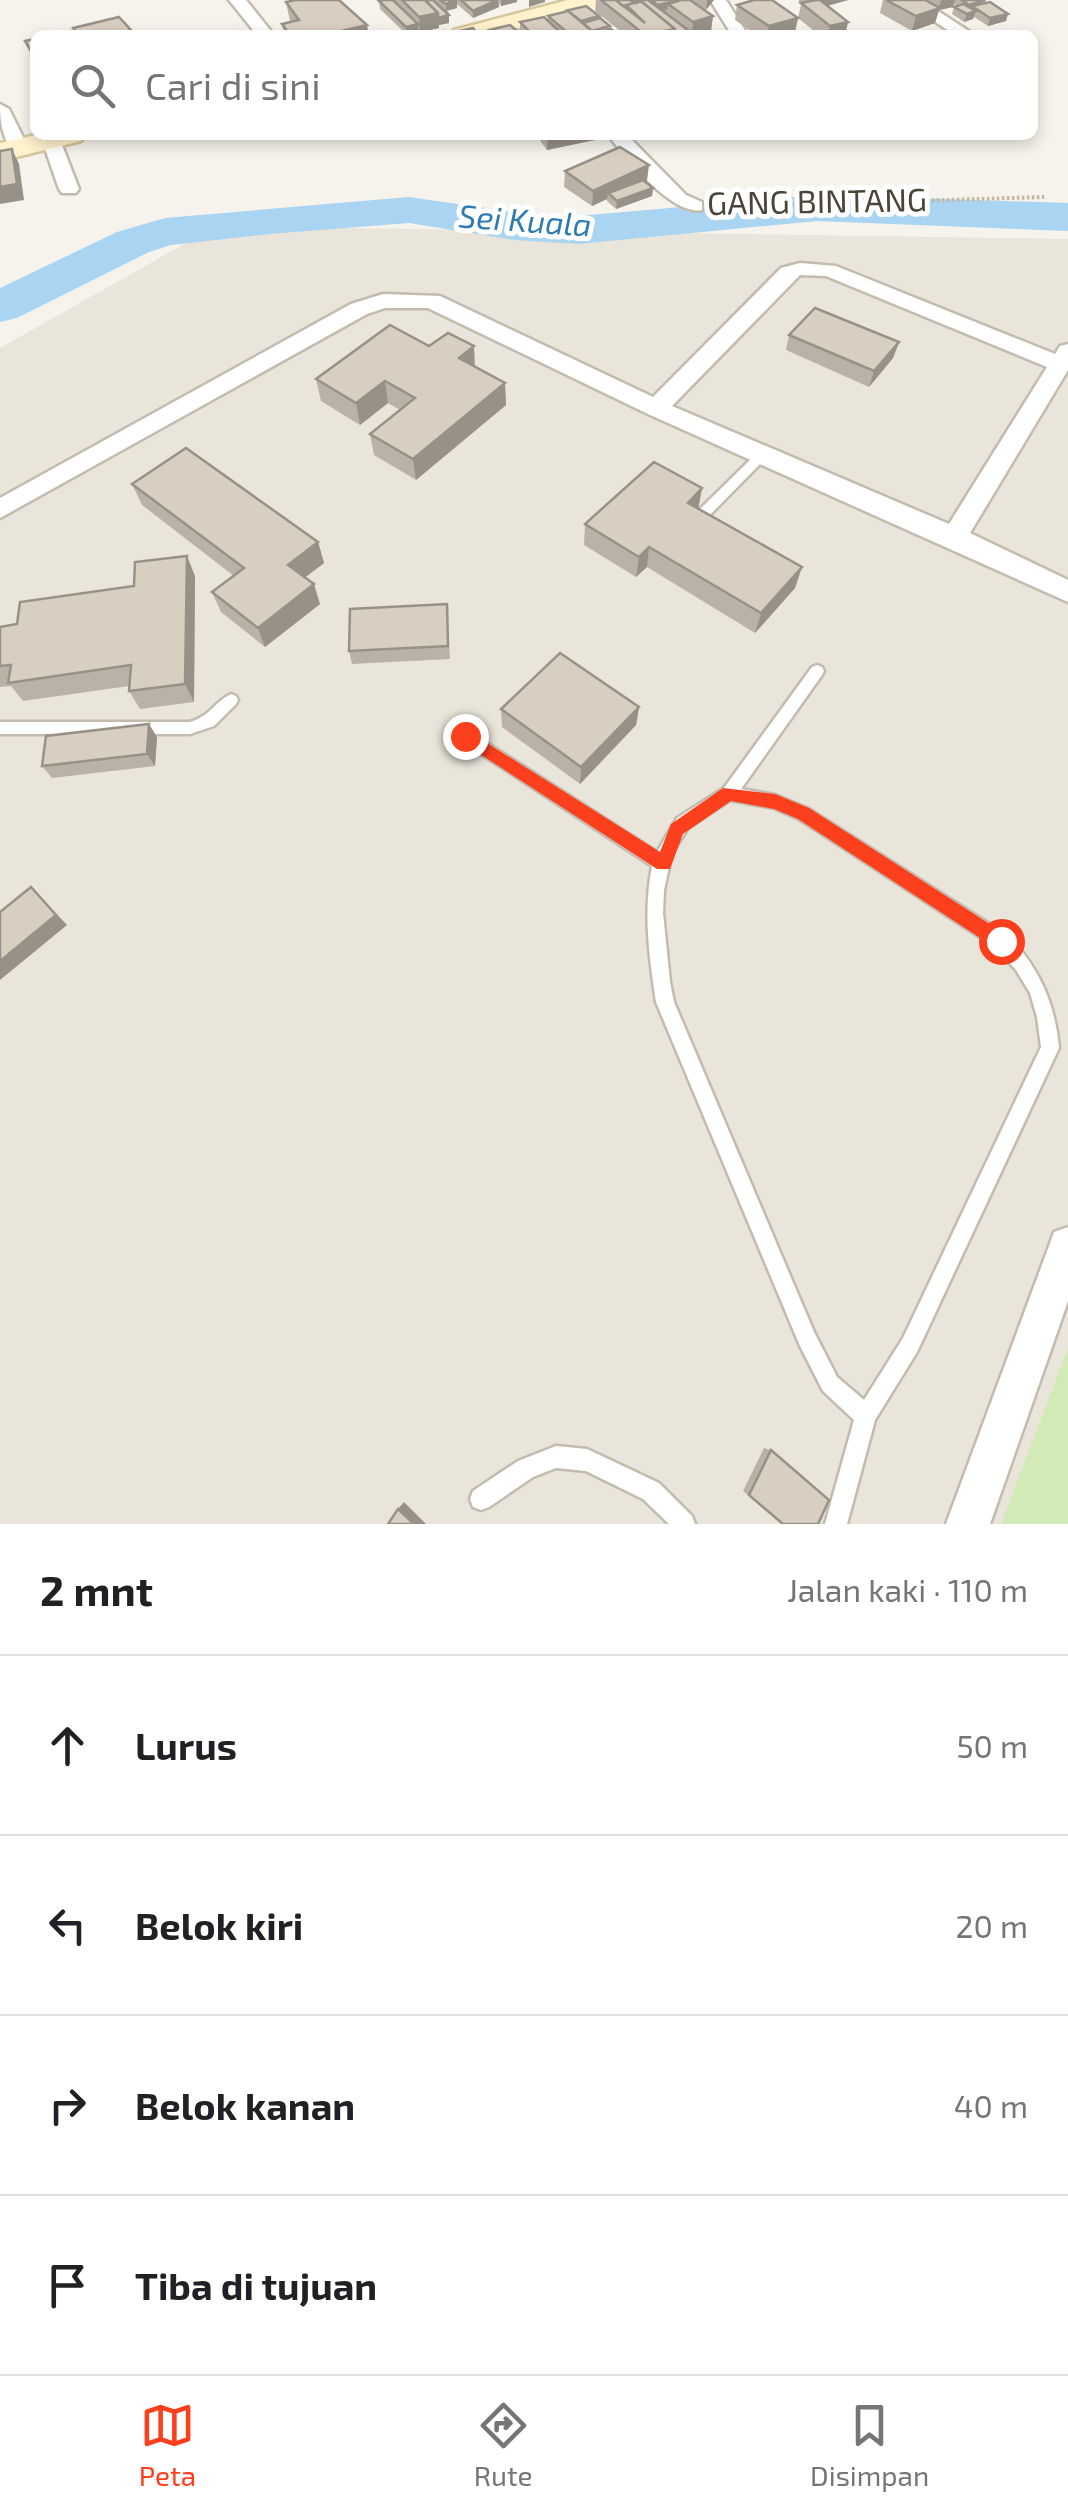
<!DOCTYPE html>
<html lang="id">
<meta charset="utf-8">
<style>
body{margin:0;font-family:"Exo 2",sans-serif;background:#f6f6f6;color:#202124}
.stop{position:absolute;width:30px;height:30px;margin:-22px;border:8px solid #fc3f1d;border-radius:50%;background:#fff}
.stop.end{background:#fc3f1d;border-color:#fff;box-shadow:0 2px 10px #0008}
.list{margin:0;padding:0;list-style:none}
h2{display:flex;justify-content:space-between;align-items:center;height:130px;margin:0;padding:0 40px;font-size:42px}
h2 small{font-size:32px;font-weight:400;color:#757577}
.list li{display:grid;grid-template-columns:65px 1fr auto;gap:30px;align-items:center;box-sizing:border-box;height:180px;padding:0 40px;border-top:2px solid #e0e0e0}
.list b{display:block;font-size:38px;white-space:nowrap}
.list em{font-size:32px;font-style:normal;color:#757577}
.icon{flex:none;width:55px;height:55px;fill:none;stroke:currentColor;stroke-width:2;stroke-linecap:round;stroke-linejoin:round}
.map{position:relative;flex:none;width:1068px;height:1524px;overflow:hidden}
.search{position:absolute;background:#fff;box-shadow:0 5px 15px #0003;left:30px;right:30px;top:30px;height:110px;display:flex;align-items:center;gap:25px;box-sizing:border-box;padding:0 35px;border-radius:15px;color:#757577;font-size:38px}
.sheet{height:850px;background:#fff}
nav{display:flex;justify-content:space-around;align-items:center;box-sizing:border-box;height:140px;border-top:2px solid #e0e0e0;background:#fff;font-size:28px;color:#757577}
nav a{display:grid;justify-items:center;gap:5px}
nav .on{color:#fc3f1d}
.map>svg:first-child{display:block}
.residential{fill:#eae5da}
.green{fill:#d2eab5}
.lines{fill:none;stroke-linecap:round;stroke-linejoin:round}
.river{fill:#a9d4f2;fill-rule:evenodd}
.lane-casing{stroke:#c2bbae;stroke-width:5}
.street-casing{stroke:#c2bbae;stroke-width:5}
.secondary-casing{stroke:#d6c79b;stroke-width:5}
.path{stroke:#c4b79f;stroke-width:4;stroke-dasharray:2.5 2.5;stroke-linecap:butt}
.lane{fill:#fff;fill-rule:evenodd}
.street{fill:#fff;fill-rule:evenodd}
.secondary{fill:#fff3cd;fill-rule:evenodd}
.wall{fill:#bab2a6}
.shaded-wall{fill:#979187}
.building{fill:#d8cfc1;stroke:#979187;stroke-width:2.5}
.route{fill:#fc3f1d}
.labels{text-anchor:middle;stroke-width:10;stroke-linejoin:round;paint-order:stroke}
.far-street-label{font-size:32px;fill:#4b4439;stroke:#fff}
.far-water-label{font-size:32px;font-style:italic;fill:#2e7ab2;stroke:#fff}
</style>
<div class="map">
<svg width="1068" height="1524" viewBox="0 0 1068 1524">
<rect width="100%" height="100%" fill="#f6f3ec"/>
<polygon class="residential" points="216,226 1068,239 1068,1524 0,1524 0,348"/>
<polygon class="green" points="1068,1348 1068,1524 1001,1524"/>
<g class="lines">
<polygon class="river" points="817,195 1068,203 1068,231 817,221 578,244 514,240 409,223 269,234 171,245 149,252 17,318 0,322 0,288 117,232 165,218 409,197 514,212 578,216"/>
<defs>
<g id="lane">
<polygon points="762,451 768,455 766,458 703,522 693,522 693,516 758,452"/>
<path d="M817,665l5,2 2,4 -2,4 -81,114 34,6 34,14 198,126c32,32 48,68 52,113l-142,304 -42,68 -28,104h-22l29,-104 -31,-29 -23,-45 -144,-344c-7,-46 -13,-90 -4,-136l-192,-126 -2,-4 2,-4h10l187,120 20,-34 47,-30 88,-121zM730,800l44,8 25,11 196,128 21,23 14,23 7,24 4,30 -138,291 -39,62 -27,-23 -23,-45 -140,-330 -4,-20 -7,-69 1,-23 6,-28 4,-12 14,-22z"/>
<path d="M231,694l5,2 2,4 -2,4 -22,22 -24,8h-190v-12h190c22,-7 23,-19 41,-28z"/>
<polygon points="556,1446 587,1449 659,1483 692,1516 695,1524 669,1524 643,1499 586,1471 556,1468 533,1477 489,1507 481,1510 473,1507 470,1499 473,1491 518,1461"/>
</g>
<g id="street">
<polygon points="229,0 246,0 274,35 257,35"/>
<polygon points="575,0 592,0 627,35 609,35"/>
<polygon points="710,0 726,0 748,35 732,35"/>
<polygon points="902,0 921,0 975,35 955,35"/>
<path d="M0,104l9,5 19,38 -2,4h-14c-10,-16 -12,-28 -12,-47z"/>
<polygon points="53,135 60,140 79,189 76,193 62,193 59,189 42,140"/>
<path d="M608,135h19l59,60 16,7v8c-30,6 -76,-52 -94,-75z"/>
<path d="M800,263l36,3 219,88 5,-8 8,-2v26l-98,163 98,47v22l-420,-188 -220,-106h-43l-18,6 -367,204v-20l351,-194 32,-10 57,2 213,101 128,-129zM800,275l26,1 221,91 -98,157 -277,-118z"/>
<polygon points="1068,1227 1068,1301 990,1524 946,1524 1049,1246 1054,1232"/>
</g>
<g id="secondary">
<polygon points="568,0 608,0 605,5 492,35 450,35 454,30"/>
<polygon points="36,135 85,135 81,141 0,161 0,143"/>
</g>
</defs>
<use href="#lane" class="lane-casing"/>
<use href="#street" class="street-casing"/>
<use href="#secondary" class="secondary-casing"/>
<polyline class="path" points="717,207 1045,197"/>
<use href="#lane" class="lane"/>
<use href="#street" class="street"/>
<use href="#secondary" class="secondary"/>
</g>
<g class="wall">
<polygon points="384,0 517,0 517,2 501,6 499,3 499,7 473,18 457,4 457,8 446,11 441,8 449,23 439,25 439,28 420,32 419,31 407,35 380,9 379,1"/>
<polygon points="596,0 714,0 705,10 713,16 711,31 698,35 625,35 595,11"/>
<polygon points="799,0 848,0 827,6 848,22 845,35 819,35 798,18 801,5 799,3"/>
<polygon points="883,0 986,0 985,3 1008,14 1006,21 988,26 974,17 973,19 964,22 952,14 954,7 957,6 954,4 953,7 939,10 935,23 912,31 880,13"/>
<polygon points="286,2 369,35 284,35 282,24 290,22"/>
<polygon points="737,5 798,18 795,32 787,35 757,35 735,20"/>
<polygon points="548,16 599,19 610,26 610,29 619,35 489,35 489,30 520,34 520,22 548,21"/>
<polygon points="536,135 609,135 609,137 547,150"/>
<polygon points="565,171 647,181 645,182 653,188 652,196 616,209 607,201 607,199 592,206 564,187"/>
<polygon points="789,335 899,342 893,358 869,387 786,350"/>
<polygon points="429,346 475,367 505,383 506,405 416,480 374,455 370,434 400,410 388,403 360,425 321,401 316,379"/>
<polygon points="132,484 318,542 324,563 305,577 320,604 265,647 221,612 212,592 234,576 142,505"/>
<polygon points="702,488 698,509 795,588 755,633 647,567 636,577 584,545 585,524"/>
<polygon points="195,576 194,702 140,709 129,691 129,686 23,701 11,686 0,687 0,627 17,624 134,586"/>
<polygon points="447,604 450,659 352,664 349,651"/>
<polygon points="639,707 636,725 580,784 502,727 501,709"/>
<polygon points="157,737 155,766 52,778 42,766"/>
<polygon points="764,1448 771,1450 818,1524 781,1524 743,1491"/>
</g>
<g class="shaded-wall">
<polygon points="457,0 457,8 446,11 446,4"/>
<polygon points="498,0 499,7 473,18 473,11"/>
<polygon points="501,0 517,0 517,2 501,6"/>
<polygon points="529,0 545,0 545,2 529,7"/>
<polygon points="707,0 714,0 706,10"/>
<polygon points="822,0 848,0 809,11 811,3"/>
<polygon points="941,0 955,0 953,7 939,10 935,23 912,31 916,16 939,8"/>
<polygon points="678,1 668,4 667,10 656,12 657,5"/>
<polygon points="976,11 973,19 964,22 967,14"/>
<polygon points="438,13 449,15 449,23 439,25 439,28 420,32 419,17"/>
<polygon points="1008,14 1006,21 988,26 990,18"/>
<polygon points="713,16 711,31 692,35 693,22"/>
<polygon points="798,18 795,32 787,35 767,35 769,26"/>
<polygon points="848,22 845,35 828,35 830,26"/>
<polygon points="418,24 419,32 407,35 406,27"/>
<polygon points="367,25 369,35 324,35"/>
<polygon points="675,29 674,35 650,35"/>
<polygon points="131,30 132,35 112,35"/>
<polygon points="548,135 609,135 609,137 547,150"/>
<polygon points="12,149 19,164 24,200 0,204 0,187"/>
<polygon points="649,165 647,181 612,197 608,193 607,199 592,206 593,191"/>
<polygon points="653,188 652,196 616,209 617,201"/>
<polygon points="899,342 893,358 869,387 874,371"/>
<polygon points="474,346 475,369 459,358"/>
<polygon points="385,381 388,403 360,425 356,403"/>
<polygon points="505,383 506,405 416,480 413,459"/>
<polygon points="702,488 698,510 688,503"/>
<polygon points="318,542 324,563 294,586 288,565"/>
<polygon points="649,547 647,567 636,577 639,557"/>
<polygon points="187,556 195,576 194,702 185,684"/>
<polygon points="802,567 795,588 755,633 761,613"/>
<polygon points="314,584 320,604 265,647 258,628"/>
<polygon points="639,707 636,725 580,784 581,767"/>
<polygon points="149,724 157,737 155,766 147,754"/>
<polygon points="31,887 67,925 0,980 0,961"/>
<polygon points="404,1502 426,1524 414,1524 398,1509"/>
</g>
<g class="building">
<polygon points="296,0 339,0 367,25 324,35 290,35 282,24 299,20 286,2"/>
<polygon points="384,0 393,0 418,24 406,27 379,1"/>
<polygon points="402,0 425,0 438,13 419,17"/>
<polygon points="425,0 433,0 449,15 438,18 438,13"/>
<polygon points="440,0 457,0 446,4"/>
<polygon points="461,0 497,0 473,11"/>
<polygon points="601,0 616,0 645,23 626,5 641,1 675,29 645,35"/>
<polygon points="616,0 630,0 633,3 623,6"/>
<polygon points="633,0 648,0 688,30 674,34 675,29 641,1 636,3"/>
<polygon points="652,0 677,0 678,1 657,5"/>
<polygon points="681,0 690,0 713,16 693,22 668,4"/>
<polygon points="754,0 772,0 798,18 769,26 737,5"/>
<polygon points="816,0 820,0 848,22 830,26 801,3"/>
<polygon points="886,0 925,0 940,8 916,16"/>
<polygon points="962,0 985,0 969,5"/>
<polygon points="990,2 1008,14 990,18 972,6"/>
<polygon points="963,4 976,11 967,14 954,7"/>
<polygon points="586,6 599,16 581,21 568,11 565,11"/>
<polygon points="568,11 597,35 570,35 548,16"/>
<polygon points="119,17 131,30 112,35 78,35 73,28"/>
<polygon points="544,17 563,35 533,35 520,22"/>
<polygon points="600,18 610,26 592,31 583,23"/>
<polygon points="510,25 522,35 494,35 489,30"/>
<polygon points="473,28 479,35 458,35 455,32"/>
<polygon points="611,29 619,35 596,34"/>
<polygon points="70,31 73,35 52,35"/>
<polygon points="444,31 447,35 429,35"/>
<polygon points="35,39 35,53 32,53 25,41"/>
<polygon points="620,147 649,165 593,191 565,171"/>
<polygon points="12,149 17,184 0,187 0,151"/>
<polygon points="643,180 653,188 617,201 608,193"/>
<polygon points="815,308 899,342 874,371 789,335"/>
<polygon points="390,325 429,346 448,333 474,346 459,358 505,383 413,459 370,434 415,398 385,381 356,403 316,379"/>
<polygon points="186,448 318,542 288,565 314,584 258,628 212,592 244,568 132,484"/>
<polygon points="654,462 702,488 688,503 802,567 761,613 649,547 639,557 585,524"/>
<polygon points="187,556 185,684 129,691 131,665 8,683 11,665 0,666 0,627 17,624 20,602 134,586 135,562"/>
<polygon points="447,604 448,646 349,651 350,609"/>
<polygon points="560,653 639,707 581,767 501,709"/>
<polygon points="149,724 147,754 42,766 46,736"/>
<polygon points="31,887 56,915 0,961 0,912"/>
<polygon points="771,1450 829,1500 818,1524 783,1524 749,1495"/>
<polygon points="398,1509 414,1524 388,1524"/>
</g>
<polygon class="route" points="465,729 660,852 671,824 723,788 775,794 809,808 1007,935 1010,941 1007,947 994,947 798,819 774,809 731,801 683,834 670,869 657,869 460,741 457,736"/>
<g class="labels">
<g class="far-street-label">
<text transform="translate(817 202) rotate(-1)" y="11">GANG BINTANG</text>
</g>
<g class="far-water-label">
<text transform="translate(525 221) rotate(4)" y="11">Sei Kuala</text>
</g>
</g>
</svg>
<div class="stop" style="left:1001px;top:941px"></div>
<div class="stop end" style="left:465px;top:736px"></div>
<div class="search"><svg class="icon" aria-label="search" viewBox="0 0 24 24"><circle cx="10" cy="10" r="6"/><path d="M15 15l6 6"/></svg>Cari di sini</div>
</div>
<section class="sheet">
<h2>2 mnt<small>Jalan kaki · 110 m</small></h2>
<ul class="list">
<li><svg class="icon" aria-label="ahead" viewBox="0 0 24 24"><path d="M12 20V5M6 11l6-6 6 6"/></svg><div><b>Lurus</b></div><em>50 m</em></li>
<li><svg class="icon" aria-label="left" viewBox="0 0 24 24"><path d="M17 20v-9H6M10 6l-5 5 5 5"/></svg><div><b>Belok kiri</b></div><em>20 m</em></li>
<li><svg class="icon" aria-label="right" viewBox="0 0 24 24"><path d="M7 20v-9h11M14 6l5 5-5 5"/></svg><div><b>Belok kanan</b></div><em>40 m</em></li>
<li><svg class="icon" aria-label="arrive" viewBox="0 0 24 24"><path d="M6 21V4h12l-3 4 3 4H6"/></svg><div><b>Tiba di tujuan</b></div></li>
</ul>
</section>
<nav>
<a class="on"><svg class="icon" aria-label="map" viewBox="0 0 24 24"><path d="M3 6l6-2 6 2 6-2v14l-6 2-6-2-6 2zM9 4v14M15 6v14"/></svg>Peta</a>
<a><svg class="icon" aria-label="directions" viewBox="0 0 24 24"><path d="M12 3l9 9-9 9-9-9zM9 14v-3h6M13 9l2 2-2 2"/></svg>Rute</a>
<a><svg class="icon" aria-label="saved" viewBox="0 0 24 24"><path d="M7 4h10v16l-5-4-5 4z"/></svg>Disimpan</a>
</nav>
